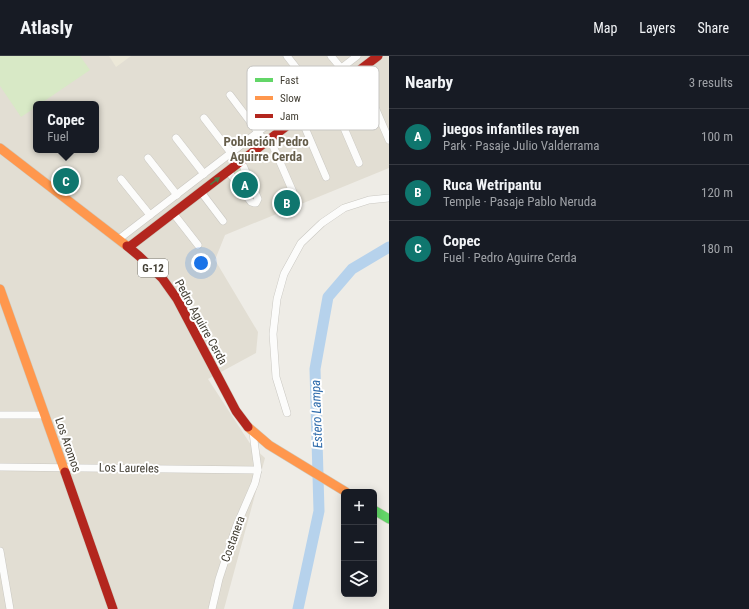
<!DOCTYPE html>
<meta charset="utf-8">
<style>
body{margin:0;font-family:"Roboto Condensed",sans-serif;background:#242831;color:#f1f3f6}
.controls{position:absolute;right:12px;bottom:12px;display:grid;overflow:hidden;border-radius:6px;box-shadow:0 2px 10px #0003}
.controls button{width:36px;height:36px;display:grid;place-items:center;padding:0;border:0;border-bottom:1px solid #363941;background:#171b24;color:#f1f3f6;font:20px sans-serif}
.you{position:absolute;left:201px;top:207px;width:14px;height:14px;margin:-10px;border:3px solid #fff;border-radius:50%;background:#1a73e8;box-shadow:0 0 0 6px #1a73e833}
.badge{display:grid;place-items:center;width:26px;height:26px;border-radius:50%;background:#0f766e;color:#fff;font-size:13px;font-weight:700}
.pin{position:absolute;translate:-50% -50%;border:2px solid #fff;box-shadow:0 1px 4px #0006}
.popup{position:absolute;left:33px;top:45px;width:66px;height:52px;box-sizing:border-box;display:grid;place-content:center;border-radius:6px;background:#171b24;filter:drop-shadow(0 1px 3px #0005);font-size:13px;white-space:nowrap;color:#9ea1a6}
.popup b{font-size:15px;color:#f1f3f6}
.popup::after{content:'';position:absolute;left:50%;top:100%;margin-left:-8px;border:8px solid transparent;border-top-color:#171b24}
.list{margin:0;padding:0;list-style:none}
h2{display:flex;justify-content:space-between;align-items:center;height:52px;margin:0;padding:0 16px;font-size:17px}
h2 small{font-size:13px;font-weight:400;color:#9ea1a6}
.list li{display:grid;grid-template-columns:26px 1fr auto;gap:12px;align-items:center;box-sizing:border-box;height:56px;padding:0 16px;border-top:1px solid #363941}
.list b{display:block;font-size:15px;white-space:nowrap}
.list p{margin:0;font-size:13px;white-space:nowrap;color:#9ea1a6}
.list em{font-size:13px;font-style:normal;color:#9ea1a6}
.icon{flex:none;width:22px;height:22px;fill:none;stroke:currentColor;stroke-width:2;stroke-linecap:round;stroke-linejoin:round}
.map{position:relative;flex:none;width:389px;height:553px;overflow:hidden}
header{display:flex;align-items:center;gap:24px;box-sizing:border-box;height:56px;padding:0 20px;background:#171b24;border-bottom:1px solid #363941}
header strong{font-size:19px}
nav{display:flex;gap:22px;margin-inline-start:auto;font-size:14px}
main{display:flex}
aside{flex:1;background:#171b24}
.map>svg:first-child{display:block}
.residential{fill:#e2ded3;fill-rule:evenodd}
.education{fill:#ece8d8}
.green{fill:#d8e9c6}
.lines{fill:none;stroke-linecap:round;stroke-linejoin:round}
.river{stroke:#b6d2ec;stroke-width:11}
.street-casing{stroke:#cac8c2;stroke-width:8}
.fast-casing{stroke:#cdc9bd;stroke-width:10}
.slow-casing{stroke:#cdc9bd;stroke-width:10}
.jam-casing{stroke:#cdc9bd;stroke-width:10}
.street{stroke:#fcfcfb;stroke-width:7}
.fast{stroke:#63d668;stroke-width:9}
.slow{stroke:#ff974d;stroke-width:9}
.jam{stroke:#b3261e;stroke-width:9}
.oneway{fill:#4f7b48}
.labels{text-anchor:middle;stroke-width:4;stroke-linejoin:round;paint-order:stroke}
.shield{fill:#fff;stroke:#7b7870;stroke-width:1}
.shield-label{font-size:11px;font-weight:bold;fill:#423e33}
.street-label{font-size:12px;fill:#423e33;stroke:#fff}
.neighbourhood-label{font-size:13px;font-weight:bold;fill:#655d4a;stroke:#fff}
.water-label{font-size:13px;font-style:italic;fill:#2f6cac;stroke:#fff}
.key{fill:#fff;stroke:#c6c5c2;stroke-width:1}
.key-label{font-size:11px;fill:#423e33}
</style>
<header>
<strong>Atlasly</strong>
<nav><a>Map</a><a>Layers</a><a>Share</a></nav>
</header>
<main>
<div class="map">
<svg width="389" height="553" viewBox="0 0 389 553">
<rect width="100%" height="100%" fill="#eeece6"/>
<path class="residential" d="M0,0h389v112l-164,67 -10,25 43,72 -2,21 -48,26 43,66 14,13 -41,151h-224zM36,48h60v46h-60z"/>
<polygon class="education" points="109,0 131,0 116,11"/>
<g class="green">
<polygon points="0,0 80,0 90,14 40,48 36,48 36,51 21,61 0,30"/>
<polygon points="241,110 255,141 253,144 232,116"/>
</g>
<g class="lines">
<polyline class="river" points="298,553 319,455 315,313 328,241 352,213 389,191"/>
<defs>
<g id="street">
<polyline points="287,0 313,33"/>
<polyline points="331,0 341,12"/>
<polyline points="359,14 389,84"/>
<polyline points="258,19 286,55"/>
<polyline points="329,37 359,107"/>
<polyline points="230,39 261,80 268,85"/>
<polyline points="300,60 326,121"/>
<polyline points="204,62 231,97"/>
<polyline points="176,82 204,118"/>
<polyline points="270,83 293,136"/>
<polyline points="148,102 177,139"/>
<polyline points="228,115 251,146 254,147 256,147 258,143 241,105"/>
<polyline points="121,123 150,159"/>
<polyline points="201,136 223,165"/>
<polyline points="173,157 198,189"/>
<polyline points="119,183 357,0"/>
<polyline points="287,357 276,321 273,278 277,243 284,218 301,187 322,167 344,152 369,144 389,142"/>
<polyline points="0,359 45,359"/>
<polyline points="0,411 258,414"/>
<polyline points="0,495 10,553"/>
<polyline points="212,553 219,523 236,471 255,427 258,414 253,377"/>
</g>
<polyline id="fast" points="374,454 389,463"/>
<g id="slow">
<polyline points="0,92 127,190"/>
<polyline points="0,233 65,416"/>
<polyline points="248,371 269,389 346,436"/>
</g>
<g id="jam">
<polyline points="127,190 139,200 162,222 177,243 236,355 248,371"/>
<polyline points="129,191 378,0"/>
<polyline points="65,416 113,553"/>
</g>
</defs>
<use href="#street" class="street-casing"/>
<use href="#fast" class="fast-casing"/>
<use href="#slow" class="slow-casing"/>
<use href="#jam" class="jam-casing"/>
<use href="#street" class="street"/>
<use href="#fast" class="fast"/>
<use href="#slow" class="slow"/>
<use href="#jam" class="jam"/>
</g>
<defs><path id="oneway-solid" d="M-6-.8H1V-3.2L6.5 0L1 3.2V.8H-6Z"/></defs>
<use class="oneway" href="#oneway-solid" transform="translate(215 125) rotate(-38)"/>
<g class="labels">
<rect class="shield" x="138" y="203" width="30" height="18" rx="3"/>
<g class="shield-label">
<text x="153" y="216">G-12</text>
</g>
<g class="street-label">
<text transform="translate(201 266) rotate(61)" y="4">Pedro Aguirre Cerda</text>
<text transform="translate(68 389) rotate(71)" y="4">Los Aromos</text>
<text transform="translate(129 412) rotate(1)" y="4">Los Laureles</text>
<text transform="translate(233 483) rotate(-70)" y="4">Costanera</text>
</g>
<g class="neighbourhood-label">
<text x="266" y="90">Población Pedro<tspan x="266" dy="15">Aguirre Cerda</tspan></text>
</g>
<g class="water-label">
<text transform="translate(316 358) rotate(-92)" y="5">Estero Lampa</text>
</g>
</g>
<rect x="247" y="10" width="132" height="64" rx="6" class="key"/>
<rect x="255" y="22" width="18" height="4" fill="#63d668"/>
<rect x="255" y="40" width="18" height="4" fill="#ff974d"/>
<rect x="255" y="58" width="18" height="4" fill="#b3261e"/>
<g class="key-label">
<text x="280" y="28">Fast</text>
<text x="280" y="46">Slow</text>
<text x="280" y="64">Jam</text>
</g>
</svg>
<div class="controls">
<button>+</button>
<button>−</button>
<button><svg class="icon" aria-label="layers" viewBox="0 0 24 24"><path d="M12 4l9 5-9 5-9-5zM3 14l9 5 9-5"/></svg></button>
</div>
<div class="you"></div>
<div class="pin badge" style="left:245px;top:129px">A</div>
<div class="pin badge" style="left:287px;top:147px">B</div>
<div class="pin badge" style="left:66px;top:125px">C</div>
<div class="popup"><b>Copec</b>Fuel</div>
</div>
<aside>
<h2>Nearby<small>3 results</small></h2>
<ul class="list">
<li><span class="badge">A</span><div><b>juegos infantiles rayen</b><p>Park · Pasaje Julio Valderrama</p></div><em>100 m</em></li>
<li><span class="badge">B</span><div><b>Ruca Wetripantu</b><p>Temple · Pasaje Pablo Neruda</p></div><em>120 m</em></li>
<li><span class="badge">C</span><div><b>Copec</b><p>Fuel · Pedro Aguirre Cerda</p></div><em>180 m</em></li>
</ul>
</aside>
</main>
